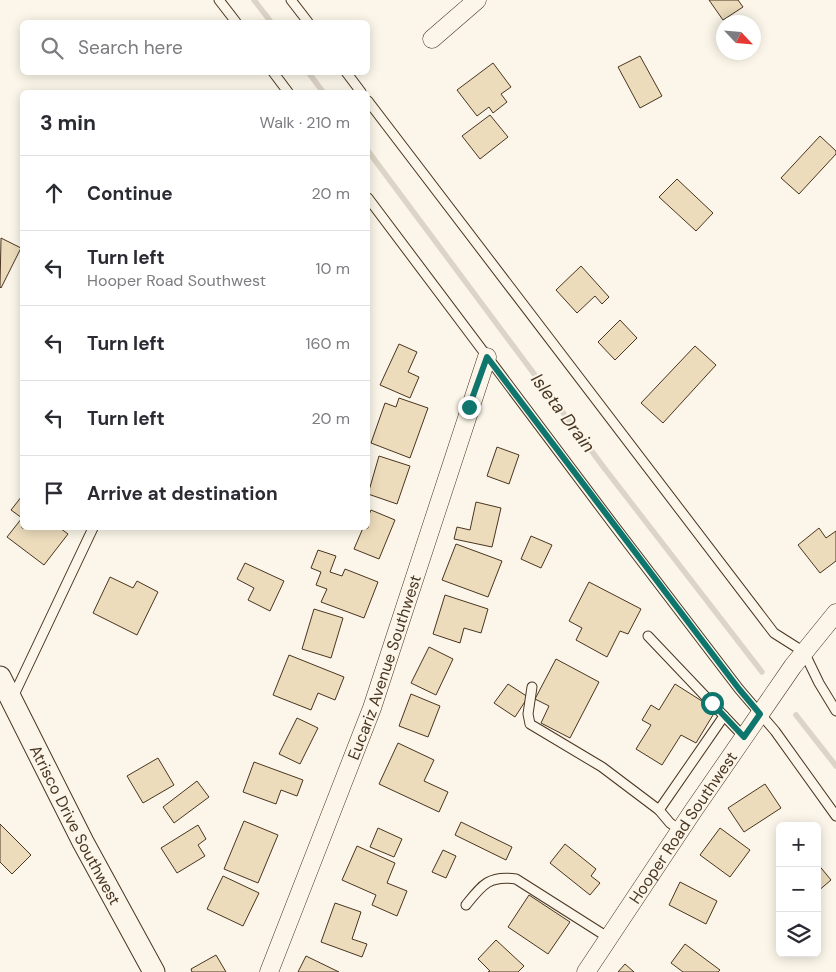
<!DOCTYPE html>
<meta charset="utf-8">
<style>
body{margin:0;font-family:"DM Sans",sans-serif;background:#f7f7f7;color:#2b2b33}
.controls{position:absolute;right:15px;bottom:15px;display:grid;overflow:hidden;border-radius:8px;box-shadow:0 2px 12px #0003}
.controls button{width:45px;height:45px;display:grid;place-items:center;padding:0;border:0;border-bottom:1px solid #e1e1e2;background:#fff;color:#2b2b33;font:25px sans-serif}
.compass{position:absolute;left:716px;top:15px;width:45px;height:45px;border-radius:50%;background:#fff;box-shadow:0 2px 12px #0003;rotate:116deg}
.stop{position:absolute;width:15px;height:15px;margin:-11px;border:4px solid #0f766e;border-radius:50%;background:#fff}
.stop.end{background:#0f766e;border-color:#fff;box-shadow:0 1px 5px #0008}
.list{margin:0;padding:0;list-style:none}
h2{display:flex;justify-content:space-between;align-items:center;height:65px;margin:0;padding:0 20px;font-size:21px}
h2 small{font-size:16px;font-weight:400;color:#7c7c81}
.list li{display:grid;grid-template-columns:32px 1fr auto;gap:15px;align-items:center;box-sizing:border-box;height:75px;padding:0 20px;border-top:1px solid #e1e1e2}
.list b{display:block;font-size:19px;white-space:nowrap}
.list p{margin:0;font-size:16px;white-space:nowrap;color:#7c7c81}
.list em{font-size:16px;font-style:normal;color:#7c7c81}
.icon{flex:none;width:28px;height:28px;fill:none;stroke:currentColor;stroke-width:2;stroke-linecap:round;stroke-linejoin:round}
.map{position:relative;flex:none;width:836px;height:972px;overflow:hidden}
.search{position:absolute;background:#fff;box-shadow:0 2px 12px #0003;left:20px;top:20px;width:350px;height:55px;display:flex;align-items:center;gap:12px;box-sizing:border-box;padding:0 18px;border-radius:8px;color:#7c7c81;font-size:19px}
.panel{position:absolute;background:#fff;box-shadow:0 2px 12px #0003;left:20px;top:90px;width:350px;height:440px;border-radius:8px}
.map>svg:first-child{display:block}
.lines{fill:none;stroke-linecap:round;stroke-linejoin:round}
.stream{stroke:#dcd4c6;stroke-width:5.5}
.building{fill:#ecdcbc;stroke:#4a3520}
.service-casing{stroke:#4a3520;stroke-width:11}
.minor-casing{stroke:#4a3520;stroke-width:19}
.tertiary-casing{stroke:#4a3520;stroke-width:23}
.service{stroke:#fbf6e9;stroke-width:9}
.minor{stroke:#fbf6e9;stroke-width:18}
.tertiary{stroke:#fbf6e9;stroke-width:21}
.route{stroke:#0f766e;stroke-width:6}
.labels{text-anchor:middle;stroke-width:4;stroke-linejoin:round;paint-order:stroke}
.street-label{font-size:16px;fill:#4a3520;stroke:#fbf6e9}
.water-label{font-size:18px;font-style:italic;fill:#4a3520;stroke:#fbf6e9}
</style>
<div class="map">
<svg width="836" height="972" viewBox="0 0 836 972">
<rect width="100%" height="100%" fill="#fbf6e9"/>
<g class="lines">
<g class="stream">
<polyline points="254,0 271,22"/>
<polyline points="308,72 323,92"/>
<polyline points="368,151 605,469 762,672"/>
<polyline points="796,715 836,766"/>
</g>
</g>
<g class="building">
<polygon points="709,0 738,0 743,7 723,20"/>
<polygon points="640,56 662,96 640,108 618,67"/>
<polygon points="493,63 511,87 501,94 507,102 493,113 489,107 477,116 457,90"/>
<polygon points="490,115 508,137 480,159 462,136"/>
<polygon points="820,136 836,151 836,154 799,194 781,178"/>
<polygon points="677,179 713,213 696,231 659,197"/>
<polygon points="1,238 21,248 1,288 0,287"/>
<polygon points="581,266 609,297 602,304 595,296 577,313 556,290"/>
<polygon points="620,320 637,338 615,360 598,342"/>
<polygon points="399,344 417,352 408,372 419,377 410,398 380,385"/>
<polygon points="695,346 716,365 663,423 641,403"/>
<polygon points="399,398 428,408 410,458 371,443 385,403 396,407"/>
<polygon points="497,447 519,455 509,484 487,476"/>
<polygon points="379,456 410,466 397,504 368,494"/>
<polygon points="22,496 22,528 60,528 68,534 44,565 7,537 22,518 11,510"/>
<polygon points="476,502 501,508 492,547 454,539 457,527 470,530"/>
<polygon points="371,510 395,520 379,559 354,549 363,528 368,528 368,517"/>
<polygon points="819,528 826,538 836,531 836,561 820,573 798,545"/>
<polygon points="531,536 552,545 541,568 521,559"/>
<polygon points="456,544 502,561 488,597 442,580"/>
<polygon points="318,550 336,556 330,572 342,576 345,569 378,582 364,618 321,602 327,589 316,585 321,572 311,568"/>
<polygon points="245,563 284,581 270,611 248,600 254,588 237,579"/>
<polygon points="110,577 133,588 137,581 158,592 137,635 93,613"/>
<polygon points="589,582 641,609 628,634 620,631 607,657 576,640 582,628 569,621"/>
<polygon points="445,595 488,609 481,633 464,628 460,643 433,634"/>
<polygon points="314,609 343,618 331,658 302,649"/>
<polygon points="429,647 453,659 436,695 411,683"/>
<polygon points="289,655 344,677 335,700 318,693 311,710 273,695"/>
<polygon points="556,659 599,682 570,738 541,723 549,706 535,699"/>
<polygon points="508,684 528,697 515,717 494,703"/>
<polygon points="675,684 716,710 696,743 681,735 662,765 636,749 651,725 642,720 651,705 659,710"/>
<polygon points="411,694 440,706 428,737 399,726"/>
<polygon points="297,718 318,728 300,764 279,754"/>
<polygon points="398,743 434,760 424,781 448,792 439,812 379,784"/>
<polygon points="158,758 174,785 143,803 127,776"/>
<polygon points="254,762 303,780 297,796 281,790 276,804 243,792"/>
<polygon points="197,781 209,797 174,823 163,807"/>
<polygon points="765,784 781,808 744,832 728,808"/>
<polygon points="244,821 278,835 258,883 224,869"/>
<polygon points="461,822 512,847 506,860 455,835"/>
<polygon points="0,824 31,855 12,874 0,862"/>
<polygon points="198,825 206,839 198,845 205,856 177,873 161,848"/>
<polygon points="378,828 402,839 394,857 370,847"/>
<polygon points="720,828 750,850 730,877 700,855"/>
<polygon points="565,844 596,869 591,876 600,883 590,895 550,863"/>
<polygon points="357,846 395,863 387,883 407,891 397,916 372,905 376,895 342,880"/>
<polygon points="443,850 456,856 446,878 432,872"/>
<polygon points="817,863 831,880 817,892"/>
<polygon points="223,876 259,893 243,926 207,909"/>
<polygon points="680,882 717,901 706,924 669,905"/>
<polygon points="529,895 570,922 548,954 508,927"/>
<polygon points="335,903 361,912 352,939 367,944 362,957 321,942"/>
<polygon points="496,940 524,966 518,972 488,972 490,971 478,959"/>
<polygon points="685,944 720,970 718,972 683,972 671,963"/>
<polygon points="216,955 226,972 192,972 191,969"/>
<polygon points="306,956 339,972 298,972"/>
<polygon points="625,964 634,972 618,972"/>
</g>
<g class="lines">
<defs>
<g id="service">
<polyline points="219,0 236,22"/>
<polyline points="291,0 308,22"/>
<polyline points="273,72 288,92"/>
<polyline points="346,72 361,92"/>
<polyline points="368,101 774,633 804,652 819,683 836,711"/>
<polyline points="368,198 613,524 739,689 775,731 836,816"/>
<polyline points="648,636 744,737"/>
<polyline points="532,687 528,714 530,724 602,767 659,810 670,823 680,830"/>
<polyline points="13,697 93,528"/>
<polyline points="659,810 724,716"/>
<path d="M466,905c16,-20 23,-30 50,-26l93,59"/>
</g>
<g id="minor">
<polyline points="432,39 477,0"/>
<path id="s1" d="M269,972l103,-264 115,-351"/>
<path id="s2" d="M586,972l107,-161 100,-145 43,-53"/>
</g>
<g id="tertiary">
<path id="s3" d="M0,677l83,165 71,130"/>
</g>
</defs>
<use href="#service" class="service-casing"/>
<use href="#minor" class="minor-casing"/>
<use href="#tertiary" class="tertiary-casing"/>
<use href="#service" class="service"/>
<use href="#minor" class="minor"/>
<use href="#tertiary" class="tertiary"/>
</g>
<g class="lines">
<polyline class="route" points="469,407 487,357 739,689 760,714 744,737 712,703"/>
</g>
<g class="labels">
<g class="street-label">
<text dy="6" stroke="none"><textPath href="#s1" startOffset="326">Eucariz Avenue Southwest</textPath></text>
<text dy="6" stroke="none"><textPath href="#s3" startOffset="166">Atrisco Drive Southwest</textPath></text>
<text dy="6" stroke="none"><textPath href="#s2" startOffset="174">Hooper Road Southwest</textPath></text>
</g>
<g class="water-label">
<text transform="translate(563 413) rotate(53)" y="6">Isleta Drain</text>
</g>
</g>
</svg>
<div class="controls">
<button>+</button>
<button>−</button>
<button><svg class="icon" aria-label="layers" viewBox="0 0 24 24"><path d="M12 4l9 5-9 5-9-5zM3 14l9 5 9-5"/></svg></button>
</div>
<svg class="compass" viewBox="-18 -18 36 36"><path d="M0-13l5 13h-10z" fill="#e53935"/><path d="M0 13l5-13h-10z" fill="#7c7c81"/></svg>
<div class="stop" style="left:712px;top:703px"></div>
<div class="stop end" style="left:469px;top:407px"></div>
<div class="search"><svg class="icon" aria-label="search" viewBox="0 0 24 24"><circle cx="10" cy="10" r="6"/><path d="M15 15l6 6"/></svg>Search here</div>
<section class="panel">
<h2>3 min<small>Walk · 210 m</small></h2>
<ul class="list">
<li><svg class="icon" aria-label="ahead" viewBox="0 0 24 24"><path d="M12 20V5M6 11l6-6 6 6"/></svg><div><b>Continue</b></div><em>20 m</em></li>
<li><svg class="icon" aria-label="left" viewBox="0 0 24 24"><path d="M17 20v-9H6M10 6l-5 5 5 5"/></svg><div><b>Turn left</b><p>Hooper Road Southwest</p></div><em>10 m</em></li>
<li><svg class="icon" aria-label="left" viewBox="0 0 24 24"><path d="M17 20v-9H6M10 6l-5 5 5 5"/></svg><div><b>Turn left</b></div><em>160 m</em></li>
<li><svg class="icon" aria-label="left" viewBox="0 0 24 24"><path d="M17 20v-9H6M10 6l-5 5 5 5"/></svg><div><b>Turn left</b></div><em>20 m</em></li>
<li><svg class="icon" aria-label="arrive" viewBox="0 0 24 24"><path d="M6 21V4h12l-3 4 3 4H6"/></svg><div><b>Arrive at destination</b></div></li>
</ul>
</section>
</div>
